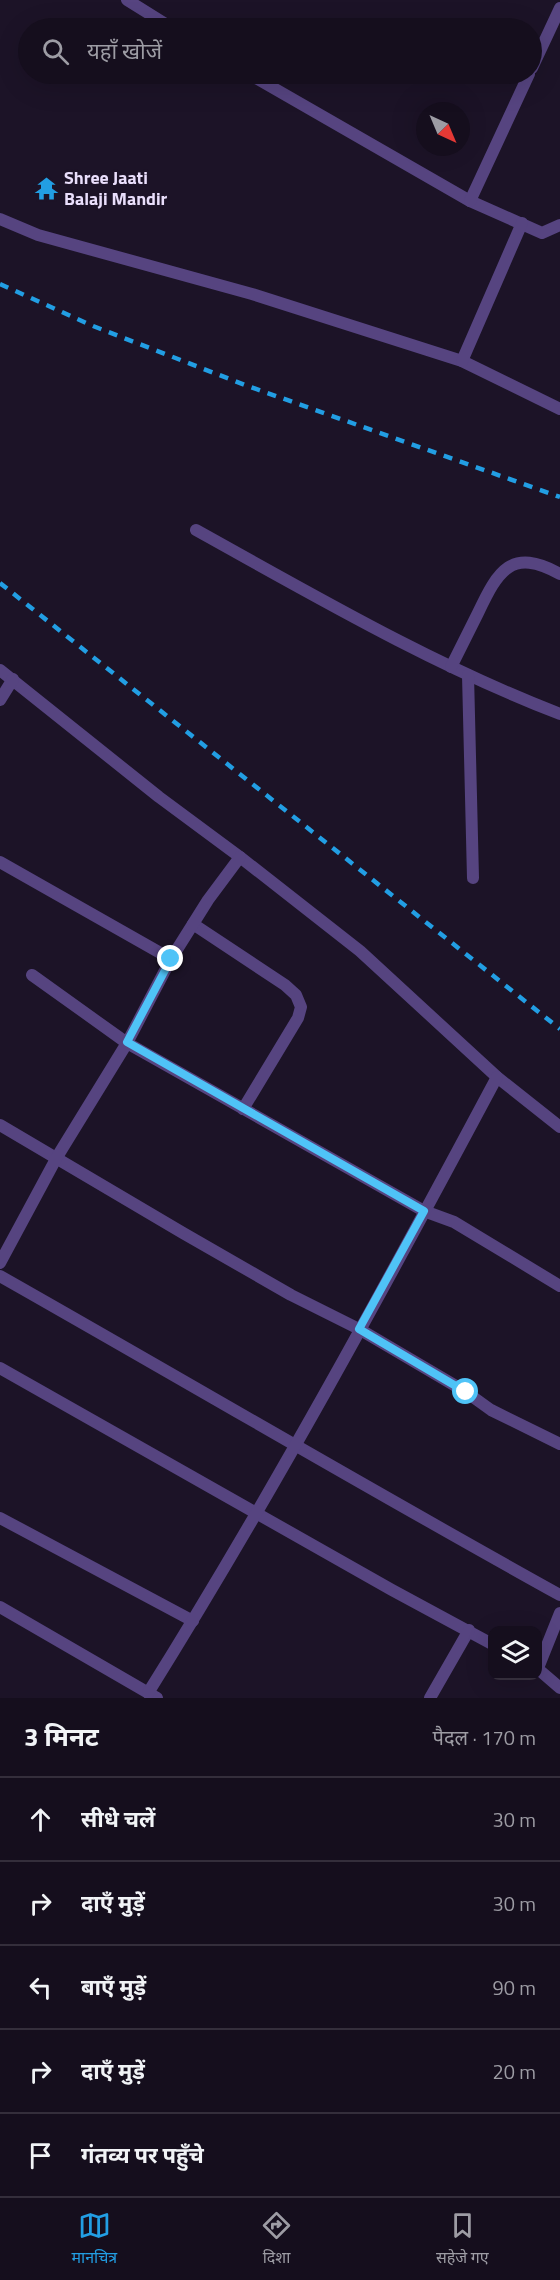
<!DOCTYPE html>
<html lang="hi">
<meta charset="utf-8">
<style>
body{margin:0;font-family:"Titillium Web","Noto Sans Devanagari",sans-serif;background:#1e1726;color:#f1f3f6}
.controls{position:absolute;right:18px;bottom:18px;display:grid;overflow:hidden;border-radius:12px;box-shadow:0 6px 24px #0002}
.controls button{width:54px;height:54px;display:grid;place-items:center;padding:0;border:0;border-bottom:2px solid #342e3b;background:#150e1d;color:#f1f3f6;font:30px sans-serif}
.compass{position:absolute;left:416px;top:102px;width:54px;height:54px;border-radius:50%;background:#150e1d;box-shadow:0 6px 24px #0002;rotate:136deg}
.stop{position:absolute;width:18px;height:18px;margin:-14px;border:4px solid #4fc3f7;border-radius:50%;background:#fff}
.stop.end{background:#4fc3f7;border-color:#fff;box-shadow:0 2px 6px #0008}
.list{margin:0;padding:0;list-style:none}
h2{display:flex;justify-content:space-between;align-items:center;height:78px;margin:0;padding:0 24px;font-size:26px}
h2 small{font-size:20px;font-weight:400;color:#9d9ca4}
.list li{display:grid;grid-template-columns:39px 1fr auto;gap:18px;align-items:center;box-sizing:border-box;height:84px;padding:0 24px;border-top:2px solid #342e3b}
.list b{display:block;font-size:22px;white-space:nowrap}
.list em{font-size:20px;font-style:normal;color:#9d9ca4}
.icon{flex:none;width:33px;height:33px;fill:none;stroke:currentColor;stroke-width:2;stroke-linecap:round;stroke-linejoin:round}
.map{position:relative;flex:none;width:560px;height:1698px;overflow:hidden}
.search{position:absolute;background:#150e1d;box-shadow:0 6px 24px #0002;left:18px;right:18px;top:18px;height:66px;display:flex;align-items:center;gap:15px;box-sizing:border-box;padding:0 21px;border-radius:33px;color:#9d9ca4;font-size:22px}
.sheet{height:498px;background:#150e1d}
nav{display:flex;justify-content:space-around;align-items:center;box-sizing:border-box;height:84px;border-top:2px solid #342e3b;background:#150e1d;font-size:16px;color:#9d9ca4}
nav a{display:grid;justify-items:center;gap:3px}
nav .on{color:#229ee3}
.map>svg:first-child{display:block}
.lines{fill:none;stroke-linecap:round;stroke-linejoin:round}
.minor{stroke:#564480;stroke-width:12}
.rail{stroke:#229ee3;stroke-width:4.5;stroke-dasharray:9 8;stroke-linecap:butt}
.route{stroke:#4fc3f7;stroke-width:8}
.labels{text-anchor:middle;stroke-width:4.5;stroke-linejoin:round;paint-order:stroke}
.poi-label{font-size:18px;font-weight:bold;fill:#e9defb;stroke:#1c1327;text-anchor:start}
</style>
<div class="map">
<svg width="560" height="1698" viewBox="0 0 560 1698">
<rect width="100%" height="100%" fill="#1c1327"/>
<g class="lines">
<g class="minor">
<polyline points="127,0 172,28"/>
<polyline points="532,68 560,8"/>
<polyline points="249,74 470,201 542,233 560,225"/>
<polyline points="470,201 529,74"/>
<polyline points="0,219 38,235 252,294 462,361 560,409"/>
<polyline points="462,361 522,223"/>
<path d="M196,530c119,66 237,135 364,184"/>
<path d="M451,667c9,-18 18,-36 27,-54 20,-42 33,-66 82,-39"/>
<polyline points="0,670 159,797 240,857 360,951 497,1077 560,1127"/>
<polyline points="468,675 473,878"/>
<polyline points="0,700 13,679"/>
<polyline points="0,862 171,959"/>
<polyline points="193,924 285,985 296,995 301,1007 298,1018 243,1109"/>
<polyline points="32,975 127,1043 424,1211 454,1222 560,1286"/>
<polyline points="0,1125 183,1233 291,1295 359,1329 466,1392 491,1410 560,1444"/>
<polyline points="0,1263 57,1157 127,1043 171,959 208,900 240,857"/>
<path d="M0,1276c187,106 372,215 560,319"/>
<polyline points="0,1368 392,1590 492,1644"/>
<polyline points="0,1518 193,1621"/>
<polyline points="0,1607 157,1698"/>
<polyline points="538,1668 560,1613"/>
<polyline points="538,1669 560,1688"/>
<path d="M148,1693c125,-200 238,-408 349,-616"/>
<polyline points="430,1698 469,1630"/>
</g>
<g class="rail">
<polyline points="0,284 93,326 245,385 560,497"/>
<polyline points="0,583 560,1029"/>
</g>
</g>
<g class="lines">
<polyline class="route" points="171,959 127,1042 424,1211 359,1329 466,1392"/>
</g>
<defs>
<symbol id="temple-bare" viewBox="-9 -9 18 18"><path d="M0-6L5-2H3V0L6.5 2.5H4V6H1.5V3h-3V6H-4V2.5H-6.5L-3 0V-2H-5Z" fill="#229ee3" stroke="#1c1327" stroke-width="2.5" paint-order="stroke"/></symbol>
</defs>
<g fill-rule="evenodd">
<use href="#temple-bare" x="30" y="172" width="33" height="33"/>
</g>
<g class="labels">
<g class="poi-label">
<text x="64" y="184">Shree Jaati<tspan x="64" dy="21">Balaji Mandir</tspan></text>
</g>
</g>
</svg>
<div class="controls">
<button><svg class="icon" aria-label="layers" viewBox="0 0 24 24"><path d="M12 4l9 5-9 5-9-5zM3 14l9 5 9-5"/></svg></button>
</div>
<svg class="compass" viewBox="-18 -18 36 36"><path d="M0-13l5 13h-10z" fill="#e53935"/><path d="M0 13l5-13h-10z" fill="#9d9ca4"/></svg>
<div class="stop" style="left:466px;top:1392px"></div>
<div class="stop end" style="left:171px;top:959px"></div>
<div class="search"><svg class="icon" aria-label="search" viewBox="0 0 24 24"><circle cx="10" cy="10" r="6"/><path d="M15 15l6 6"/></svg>यहाँ खोजें</div>
</div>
<section class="sheet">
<h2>3 मिनट<small>पैदल · 170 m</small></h2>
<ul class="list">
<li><svg class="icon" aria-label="ahead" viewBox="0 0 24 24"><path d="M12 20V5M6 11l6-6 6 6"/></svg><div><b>सीधे चलें</b></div><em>30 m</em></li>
<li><svg class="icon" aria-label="right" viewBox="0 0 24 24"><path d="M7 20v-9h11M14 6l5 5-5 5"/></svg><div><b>दाएँ मुड़ें</b></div><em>30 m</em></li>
<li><svg class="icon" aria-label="left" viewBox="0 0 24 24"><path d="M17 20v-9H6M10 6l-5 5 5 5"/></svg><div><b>बाएँ मुड़ें</b></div><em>90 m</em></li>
<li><svg class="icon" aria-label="right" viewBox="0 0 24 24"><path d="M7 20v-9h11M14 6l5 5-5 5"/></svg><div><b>दाएँ मुड़ें</b></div><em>20 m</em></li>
<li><svg class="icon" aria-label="arrive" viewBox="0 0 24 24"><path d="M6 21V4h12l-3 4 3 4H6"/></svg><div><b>गंतव्य पर पहुँचे</b></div></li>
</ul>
</section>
<nav>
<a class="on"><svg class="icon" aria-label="map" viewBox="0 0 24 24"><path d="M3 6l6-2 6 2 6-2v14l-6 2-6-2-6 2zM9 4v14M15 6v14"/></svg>मानचित्र</a>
<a><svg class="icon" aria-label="directions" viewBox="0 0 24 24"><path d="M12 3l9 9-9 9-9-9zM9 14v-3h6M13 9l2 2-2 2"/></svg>दिशा</a>
<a><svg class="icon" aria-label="saved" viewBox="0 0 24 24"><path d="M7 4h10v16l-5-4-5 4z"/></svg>सहेजे गए</a>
</nav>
